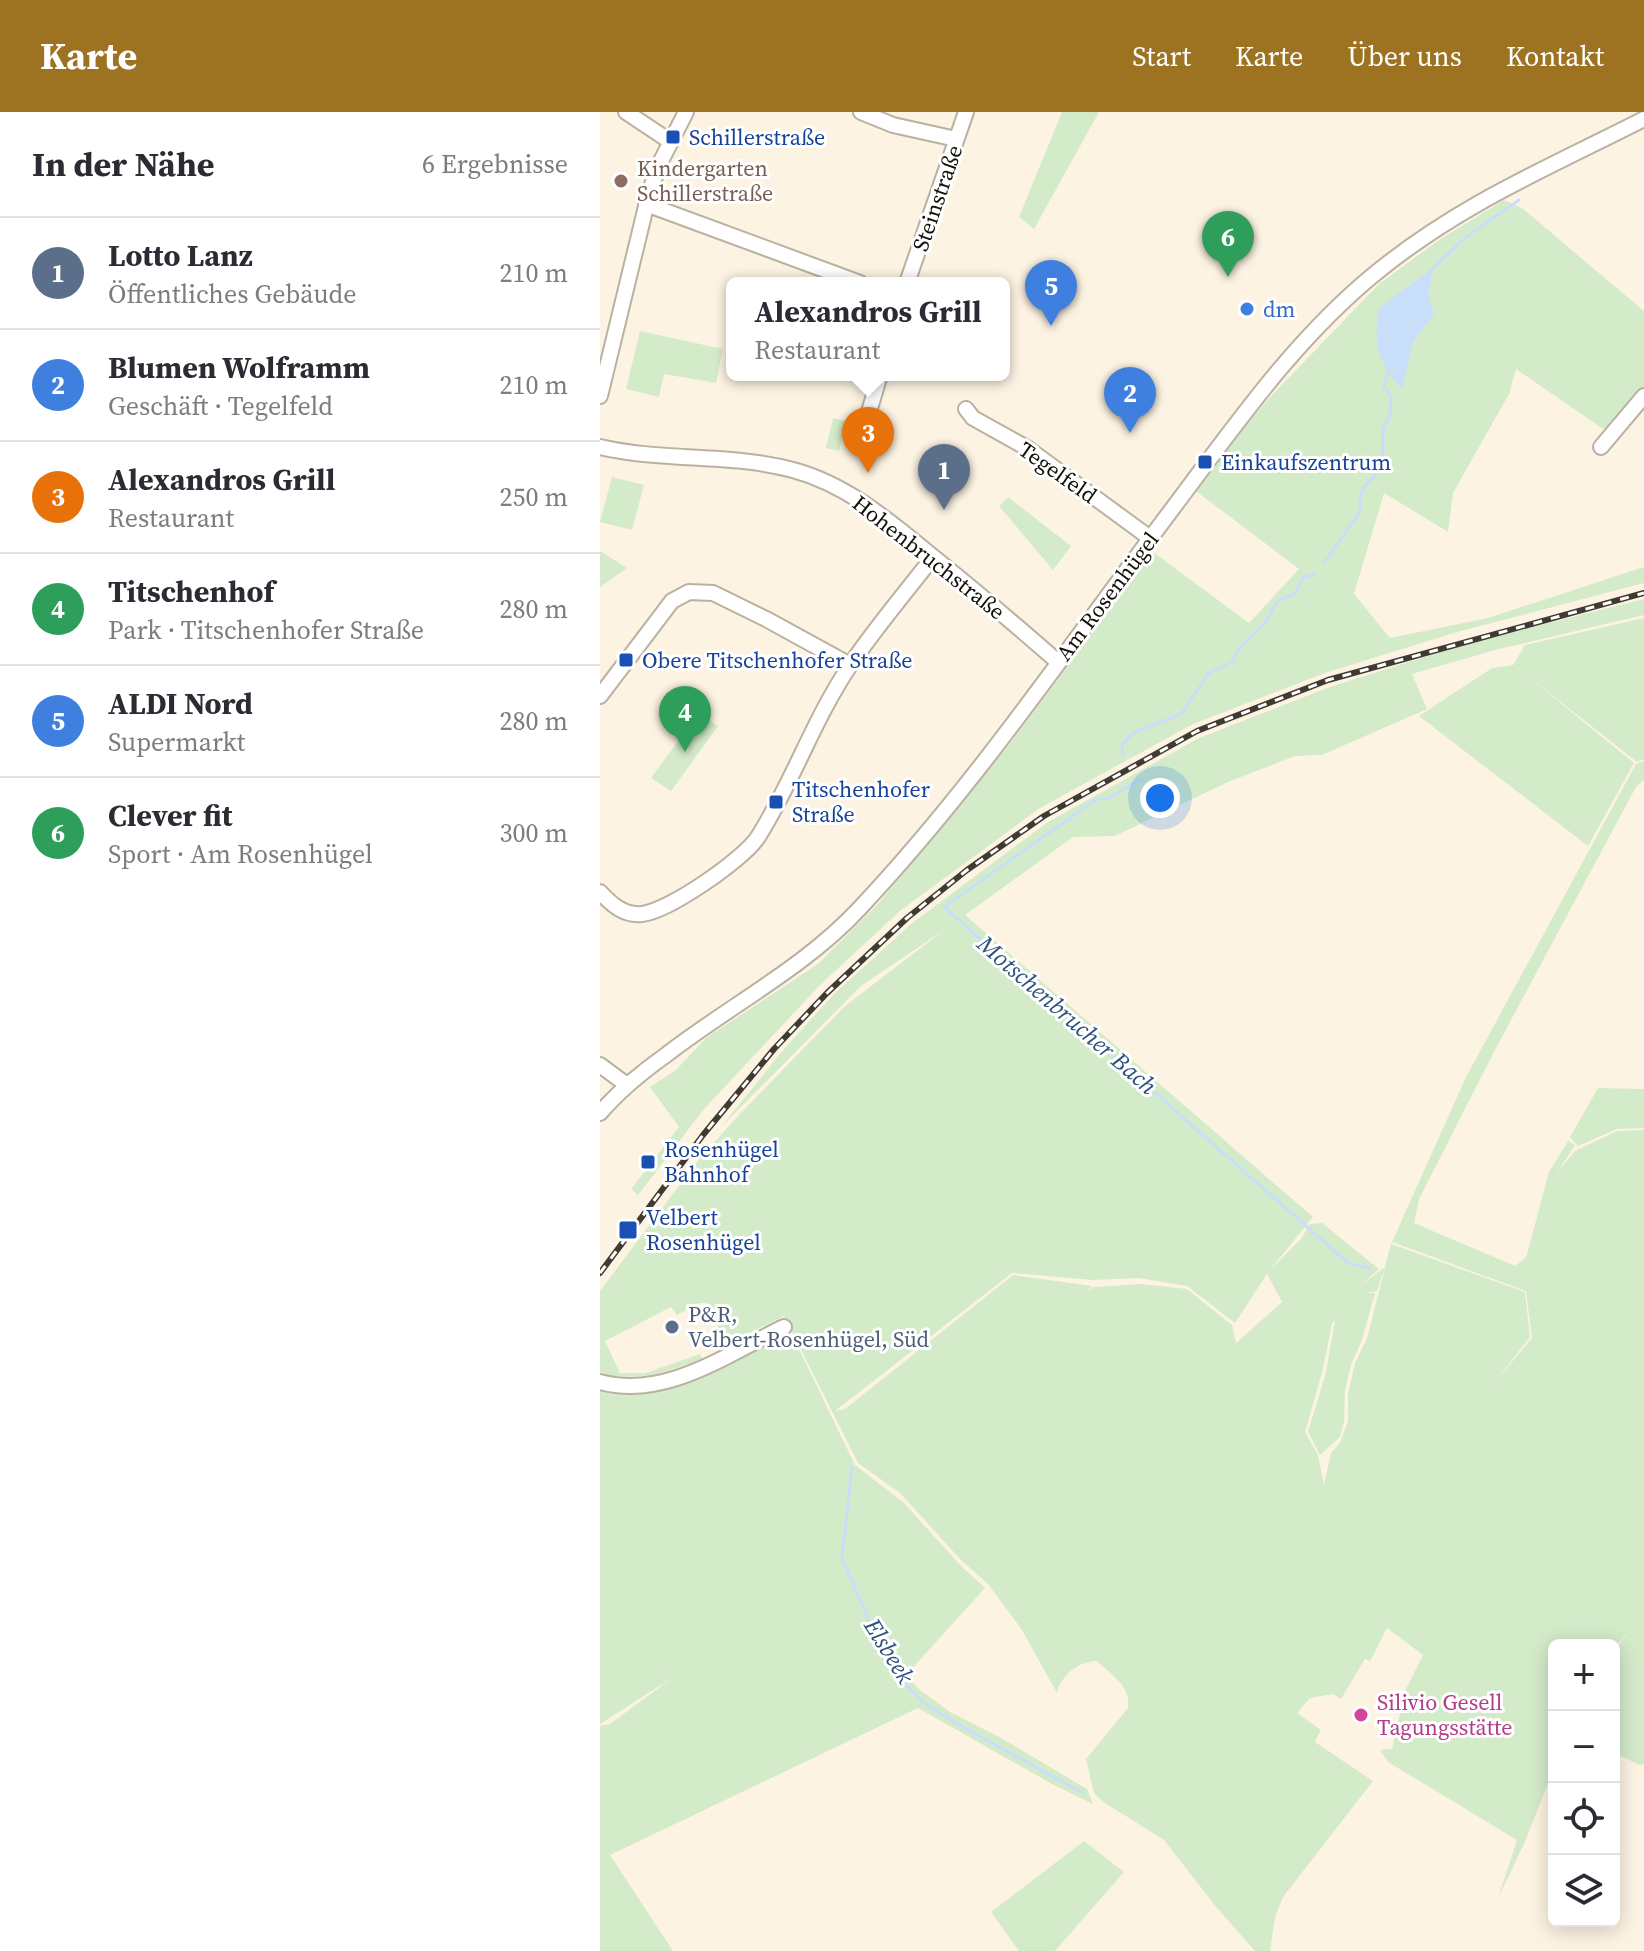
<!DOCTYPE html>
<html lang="de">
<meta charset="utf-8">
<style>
body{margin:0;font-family:"Source Serif 4",serif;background:#f2f2f3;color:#2b2b33}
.controls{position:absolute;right:24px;bottom:24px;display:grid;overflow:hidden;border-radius:12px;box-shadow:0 4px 20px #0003}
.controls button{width:72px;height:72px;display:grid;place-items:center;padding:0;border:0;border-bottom:2px solid #e1e1e2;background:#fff;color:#2b2b33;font:40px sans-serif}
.you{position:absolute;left:560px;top:686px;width:28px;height:28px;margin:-20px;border:6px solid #fff;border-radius:50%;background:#1a73e8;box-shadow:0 0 0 12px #1a73e833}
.badge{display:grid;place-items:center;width:52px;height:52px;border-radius:50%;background:#9d7321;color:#fff;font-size:26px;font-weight:700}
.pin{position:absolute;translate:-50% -66px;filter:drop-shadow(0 2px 4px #0008)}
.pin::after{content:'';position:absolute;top:42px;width:28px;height:24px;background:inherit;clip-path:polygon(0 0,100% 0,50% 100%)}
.popup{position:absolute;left:126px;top:165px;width:284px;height:104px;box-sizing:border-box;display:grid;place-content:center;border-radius:12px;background:#fff;filter:drop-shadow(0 2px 6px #0005);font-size:26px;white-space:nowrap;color:#7c7c81}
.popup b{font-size:30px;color:#2b2b33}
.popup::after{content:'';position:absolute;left:50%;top:100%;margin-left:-16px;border:16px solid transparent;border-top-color:#fff}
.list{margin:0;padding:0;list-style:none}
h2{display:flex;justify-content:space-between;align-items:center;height:104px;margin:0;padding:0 32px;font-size:34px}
h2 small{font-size:26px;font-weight:400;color:#7c7c81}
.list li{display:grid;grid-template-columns:52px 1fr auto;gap:24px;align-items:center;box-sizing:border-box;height:112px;padding:0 32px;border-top:2px solid #e1e1e2}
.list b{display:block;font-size:30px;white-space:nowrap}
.list p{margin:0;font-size:26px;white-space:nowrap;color:#7c7c81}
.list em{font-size:26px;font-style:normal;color:#7c7c81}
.icon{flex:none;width:44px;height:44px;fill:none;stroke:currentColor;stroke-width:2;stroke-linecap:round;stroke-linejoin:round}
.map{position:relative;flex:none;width:1044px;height:1839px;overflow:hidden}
header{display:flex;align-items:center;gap:48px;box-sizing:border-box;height:112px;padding:0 40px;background:#9d7321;color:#fff}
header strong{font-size:38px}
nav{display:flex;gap:44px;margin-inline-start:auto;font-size:28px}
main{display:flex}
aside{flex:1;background:#fff}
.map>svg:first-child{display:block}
.green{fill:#d4ebca;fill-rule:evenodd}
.water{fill:#c9def9}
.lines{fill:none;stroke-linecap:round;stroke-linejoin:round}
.stream{stroke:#c9def9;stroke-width:3}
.minor-casing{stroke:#bab1a2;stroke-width:18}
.minor{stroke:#fff;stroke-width:14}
.rail-casing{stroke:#3f3a32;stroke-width:6}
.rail{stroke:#fff;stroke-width:3;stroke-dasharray:9;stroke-linecap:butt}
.transit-dot{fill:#1a4fb4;stroke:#fff;stroke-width:3}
.education-dot{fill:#8d6e63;stroke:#fff;stroke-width:3}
.shop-dot{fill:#3f7fe0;stroke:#fff;stroke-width:3}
.service-dot{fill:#5c6f8a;stroke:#fff;stroke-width:3}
.hotel-dot{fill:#d1479c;stroke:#fff;stroke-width:3}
.labels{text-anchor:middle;stroke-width:6;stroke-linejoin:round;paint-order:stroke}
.transit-label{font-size:22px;fill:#164399;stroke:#fff;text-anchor:start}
.education-label{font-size:22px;fill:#785e54;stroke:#fff;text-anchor:start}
.street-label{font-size:22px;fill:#120f09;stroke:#fff}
.shop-label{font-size:22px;fill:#366cbe;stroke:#fff;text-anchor:start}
.service-label{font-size:22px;fill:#4e5e75;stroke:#fff;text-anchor:start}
.hotel-label{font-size:22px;fill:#b23c85;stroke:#fff;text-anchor:start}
.water-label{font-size:24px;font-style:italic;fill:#2e527e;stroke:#fff}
</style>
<header>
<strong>Karte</strong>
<nav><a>Start</a><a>Karte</a><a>Über uns</a><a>Kontakt</a></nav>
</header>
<main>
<aside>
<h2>In der Nähe<small>6 Ergebnisse</small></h2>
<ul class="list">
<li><span class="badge" style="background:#5c6f8a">1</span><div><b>Lotto Lanz</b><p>Öffentliches Gebäude</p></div><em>210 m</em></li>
<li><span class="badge" style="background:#3f7fe0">2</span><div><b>Blumen Wolframm</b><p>Geschäft · Tegelfeld</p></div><em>210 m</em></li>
<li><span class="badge" style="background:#e8710a">3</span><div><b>Alexandros Grill</b><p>Restaurant</p></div><em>250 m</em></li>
<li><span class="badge" style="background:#2e9e5b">4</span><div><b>Titschenhof</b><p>Park · Titschenhofer Straße</p></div><em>280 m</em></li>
<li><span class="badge" style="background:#3f7fe0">5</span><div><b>ALDI Nord</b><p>Supermarkt</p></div><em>280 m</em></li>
<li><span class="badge" style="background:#2e9e5b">6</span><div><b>Clever fit</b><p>Sport · Am Rosenhügel</p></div><em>300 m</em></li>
</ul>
</aside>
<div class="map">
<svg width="1044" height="1839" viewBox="0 0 1044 1839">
<rect width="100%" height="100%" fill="#fdf3e3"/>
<g class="green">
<polygon points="462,0 499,0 434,117 419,105"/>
<polygon points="904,88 922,96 1044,199 1044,290 1009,321 916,257 909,282 853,381 848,420 784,381 754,482 790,526 888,506 1044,455 1044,471 857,520 725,561 593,612 440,696 301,798 221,872 104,997 38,1083 31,1077 79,1015 50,975 76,958 106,926 218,852 278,792 415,625 553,440 649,511 699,457 592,376 605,357 675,280 779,172 839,128"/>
<polygon points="40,219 123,237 116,271 64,262 59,285 26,277"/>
<polygon points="233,306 246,309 239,339 226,336"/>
<polygon points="12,365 44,373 32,418 0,410"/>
<polygon points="408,385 471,434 453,458 399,394"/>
<polygon points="0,439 27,456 0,475"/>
<path d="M1044,487v16l-149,35 -83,24 15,35 -105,46 -27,1 -67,26 -113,54 -42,1 -108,78 348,302 -43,53 31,-31 9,-15 12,-1 57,46 -18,16 24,-18 6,-23 134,48 5,45 -36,46 38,-45 -6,-47 -134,-49 74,-165 170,-313 8,-3v19l-8,7 -140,261 -77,151 -5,24 101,43 11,-8 23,-86 19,-31 7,4 -18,28 18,-22 42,-20 27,-1v634l-4,1 -26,-12v-101l16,-21 -16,18v-4h-60v123l-30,76 -26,54 19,-58 -129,-78 -8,-12 12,-1 13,-58 18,-36 -36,-27 -17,33 -5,-2 -24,40 -8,-5 -23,4 -13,15 24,17 -6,12 58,39 -90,116 -8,20 -5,34h-15l-38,-43 -53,-68 -62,-39 -8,-8 -8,-34 42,-51c3,-23 -17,-33 -31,-47 -18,0 -36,14 -40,32l-35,-63 -34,-46 -27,-24 -61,-67 -42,-30 -74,-147 -55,27 -4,-3 -19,-37h-7l-22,12 -6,-8 -66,34 15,32h26l54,-19 2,5c-32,12 -68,25 -102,13v-81l96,-128 40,-45 108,-111 100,-77 -83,56 -139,140 62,-77 49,-54 78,-71 137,-102 151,-84 131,-51 132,-42zM785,1156l-18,70 -12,25 -7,31v27l-8,22 -9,10 -7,32 -6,-30 -13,-23 18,-63 9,-46 3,-3 -9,52 -18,60 12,23 20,-18 4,-16 1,-31 6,-25 11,-25 13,-47h-8l10,-2zM412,1161l81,7 46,-2 48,8 48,37 32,-49 15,28 -46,41 -4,-18 -45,-36 -46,-5 -47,3 -10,6 9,-7 -80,-11 -168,134 -10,2z"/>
<polygon points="1044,506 1044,647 1037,650 920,558 1034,651 988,734 819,604 892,556 913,553 925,533"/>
<polygon points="99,601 118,614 71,679 51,666"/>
<polygon points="998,976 1044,977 1044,1016 1017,1017 978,1034 970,1025"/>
<polygon points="186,1222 198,1235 255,1353 304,1391 361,1454 385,1476 306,1563 320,1578 350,1600 403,1627 487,1677 493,1692 452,1672 318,1596 10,1743 73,1839 0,1839 0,1614 10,1612 72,1566 0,1612 0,1278 28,1283 101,1262"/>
<polygon points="484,1729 524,1760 455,1839 419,1839 391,1800"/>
</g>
<path class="water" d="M833,156l-5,28 6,18 -21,28 -11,47c-25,-29 -29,-44 -23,-81z"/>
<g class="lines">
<g class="stream">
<polyline points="832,157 866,125 919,88"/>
<polyline points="724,451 760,400 760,387 764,375 779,359 783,348 783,316 790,303 791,284 784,275 788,259"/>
<path d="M523,644l-1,-11 11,-12 48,-19 28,-41 24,-12c5,-16 23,-28 34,-41 4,-5 5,-13 10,-17 4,-5 12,-7 18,-9l8,-16 11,-4"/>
<polyline points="539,668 509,686 497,687 344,795 748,1151 770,1156"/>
<polyline points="252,1355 242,1446 275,1523 304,1571 323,1590 354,1610 483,1681"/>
</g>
<defs>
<g id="minor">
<polyline points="26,0 71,30"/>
<polyline points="261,0 293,13 356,27"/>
<polyline points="46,92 260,171"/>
<polyline points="307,171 366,0"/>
<polyline points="0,284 50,78 61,49 86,0"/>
<polyline points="366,297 373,306 427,336 550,426"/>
<polyline points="263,320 280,263"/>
<path d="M0,335c64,15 130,6 193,23 56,15 100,54 144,90 41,33 81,67 121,102"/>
<polyline points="1001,335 1044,284"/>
<polyline points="0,584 72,489 89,480 113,481 166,507 250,553"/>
<path d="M0,780c11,12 24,24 42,22 27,-3 102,-55 116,-77 35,-55 56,-119 93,-173 25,-37 55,-72 82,-107"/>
<polyline points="0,953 27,973"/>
<path d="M0,1001c19,-22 42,-41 66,-58 63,-49 138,-87 193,-146 114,-121 208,-260 308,-393 65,-86 126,-176 210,-244 85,-69 171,-104 267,-153"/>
<path d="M0,1270c65,18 127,-28 184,-55"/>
</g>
</defs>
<use href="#minor" class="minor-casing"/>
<use href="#minor" class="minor"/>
<defs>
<polyline id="rail" points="0,1161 103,1023 174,937 227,881 307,806 367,758 444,704 597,619 728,568 1044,481"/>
</defs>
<use href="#rail" class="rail-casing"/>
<use href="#rail" class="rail"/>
</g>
<g class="transit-dot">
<rect x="65" y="17" width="16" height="16" rx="4"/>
<rect x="597" y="342" width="16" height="16" rx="4"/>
<rect x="18" y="540" width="16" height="16" rx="4"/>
<rect x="168" y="682" width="16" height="16" rx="4"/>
<rect x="40" y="1042" width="16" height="16" rx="4"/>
<rect x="18" y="1108" width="20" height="20" rx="4"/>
</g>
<circle class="education-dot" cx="21" cy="69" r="8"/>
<circle class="shop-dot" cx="647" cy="197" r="8"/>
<circle class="service-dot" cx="72" cy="1215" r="8"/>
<circle class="hotel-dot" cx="761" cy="1603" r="8"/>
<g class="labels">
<g class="transit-label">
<text x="89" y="33">Schillerstraße</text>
<text x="621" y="358">Einkaufszentrum</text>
<text x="42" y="556">Obere Titschenhofer Straße</text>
<text x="192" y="685">Titschenhofer<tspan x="192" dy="25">Straße</tspan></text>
<text x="64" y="1045">Rosenhügel<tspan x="64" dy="25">Bahnhof</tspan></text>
<text x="46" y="1113">Velbert<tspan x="46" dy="25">Rosenhügel</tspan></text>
</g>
<g class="education-label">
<text x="37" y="64">Kindergarten<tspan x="37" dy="25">Schillerstraße</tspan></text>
</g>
<g class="street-label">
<text transform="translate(337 86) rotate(-71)" y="8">Steinstraße</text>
<text transform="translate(458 360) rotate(35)" y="8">Tegelfeld</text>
<text transform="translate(329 445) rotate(38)" y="8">Hohenbruchstraße</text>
<text transform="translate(507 484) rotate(-53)" y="8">Am Rosenhügel</text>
</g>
<g class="shop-label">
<text x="663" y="205">dm</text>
</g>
<g class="service-label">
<text x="88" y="1210">P&amp;R,<tspan x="88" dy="25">Velbert-Rosenhügel, Süd</tspan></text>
</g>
<g class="hotel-label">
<text x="777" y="1598">Silivio Gesell<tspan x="777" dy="25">Tagungsstätte</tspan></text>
</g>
<g class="water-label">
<text transform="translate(467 903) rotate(41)" y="8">Motschenbrucher Bach</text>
<text transform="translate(289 1539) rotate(58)" y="8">Elsbeek</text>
</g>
</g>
</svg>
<div class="controls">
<button>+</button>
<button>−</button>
<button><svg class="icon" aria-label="locate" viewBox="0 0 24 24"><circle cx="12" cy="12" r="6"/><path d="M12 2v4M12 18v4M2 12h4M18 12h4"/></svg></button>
<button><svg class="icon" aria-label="layers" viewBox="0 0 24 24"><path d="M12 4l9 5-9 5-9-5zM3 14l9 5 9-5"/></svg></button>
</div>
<div class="you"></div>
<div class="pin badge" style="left:344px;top:398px;background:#5c6f8a">1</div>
<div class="pin badge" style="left:530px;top:321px;background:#3f7fe0">2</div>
<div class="pin badge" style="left:268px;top:361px;background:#e8710a">3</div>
<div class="popup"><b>Alexandros Grill</b>Restaurant</div>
<div class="pin badge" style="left:85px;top:640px;background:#2e9e5b">4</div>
<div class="pin badge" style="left:451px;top:214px;background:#3f7fe0">5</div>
<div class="pin badge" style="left:628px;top:165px;background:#2e9e5b">6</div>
</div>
</main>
